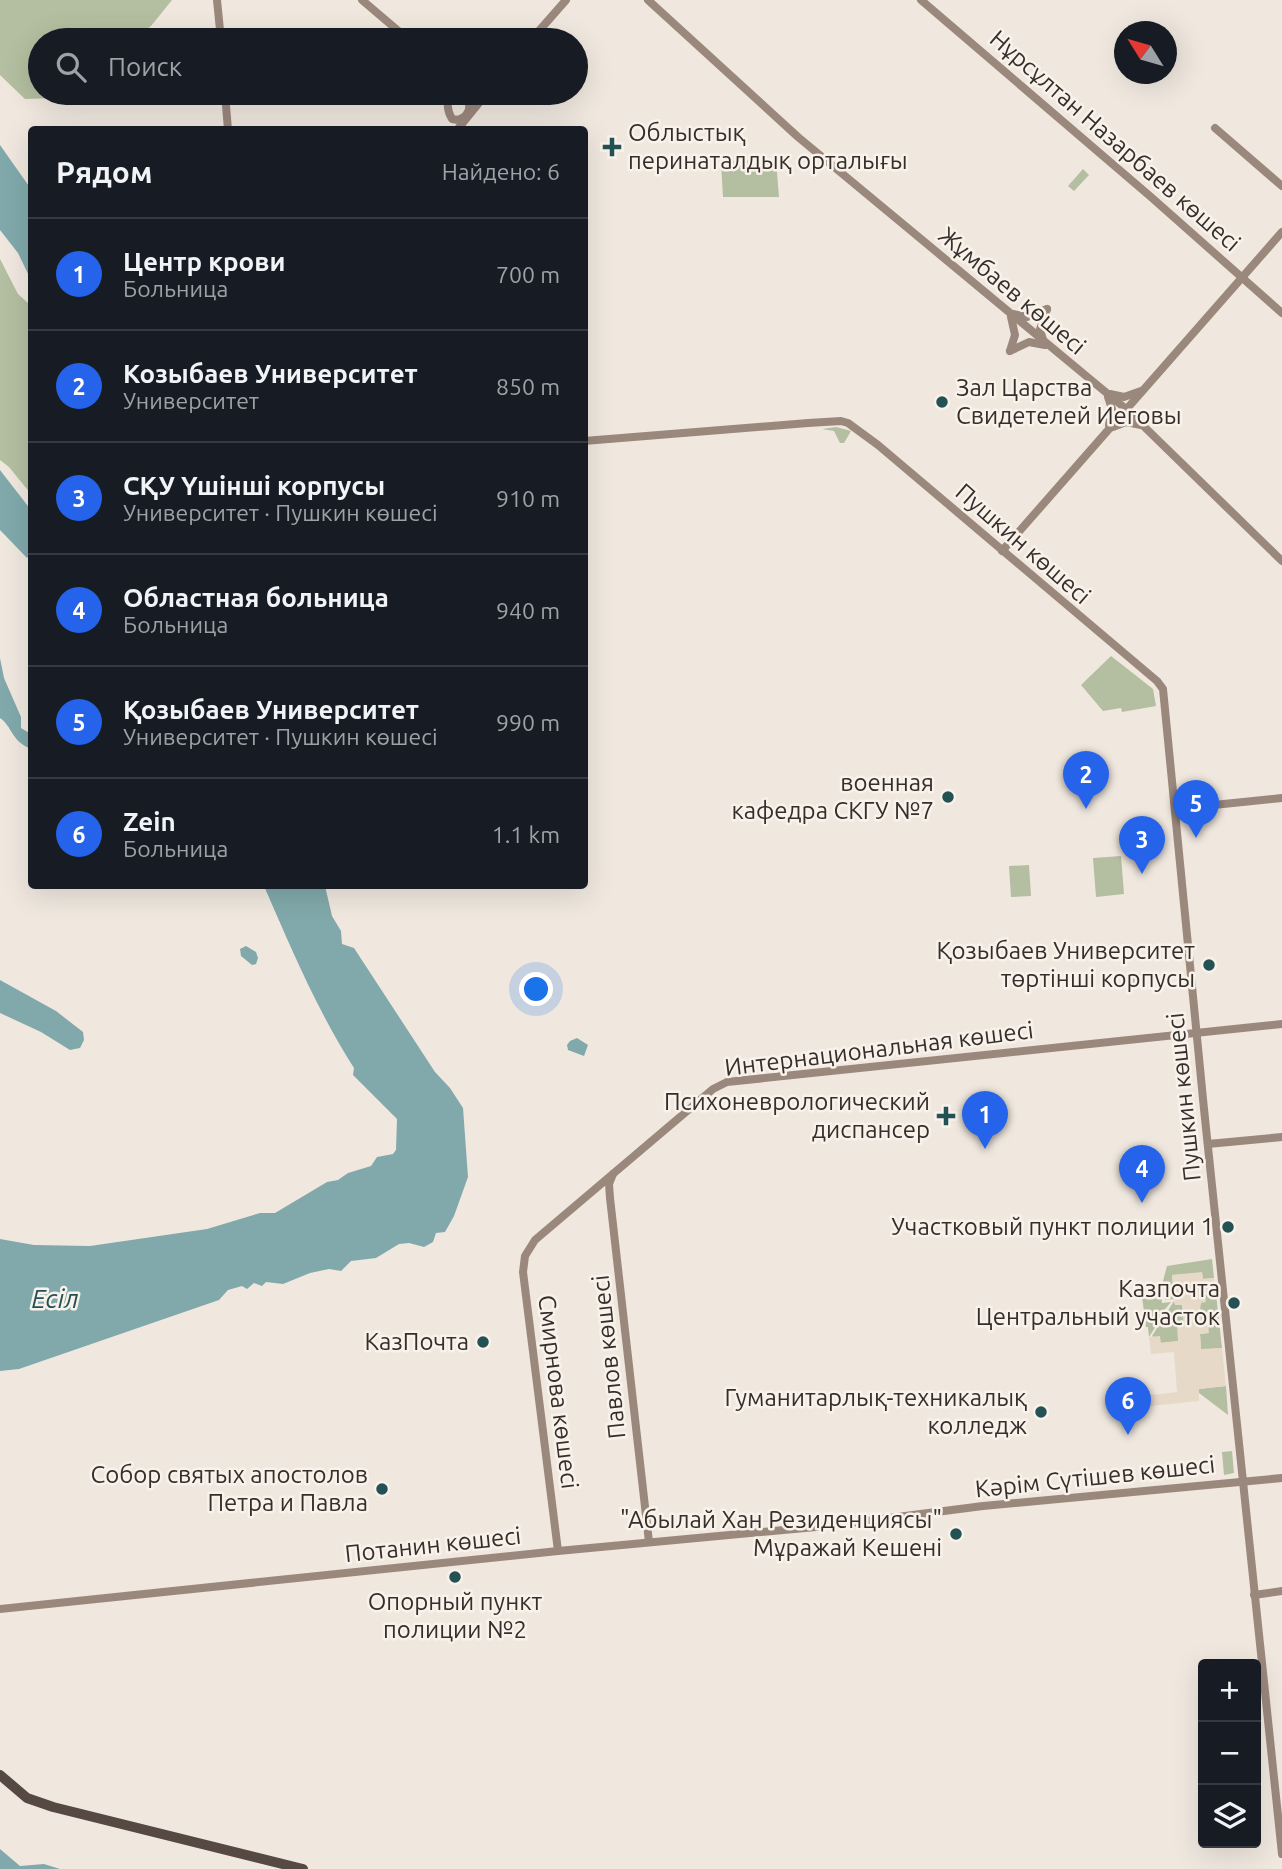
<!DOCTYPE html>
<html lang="ru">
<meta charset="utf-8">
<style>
body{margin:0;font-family:Ubuntu,sans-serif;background:#20242c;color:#f1f3f6}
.controls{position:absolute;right:21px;bottom:21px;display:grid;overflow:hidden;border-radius:7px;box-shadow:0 7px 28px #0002}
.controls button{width:63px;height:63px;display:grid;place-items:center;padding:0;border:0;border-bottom:2px solid #363941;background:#171b24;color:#f1f3f6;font:35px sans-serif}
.compass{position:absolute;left:1114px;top:21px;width:63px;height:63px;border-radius:50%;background:#171b24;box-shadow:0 7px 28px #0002;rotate:307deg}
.you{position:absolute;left:537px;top:990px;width:24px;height:24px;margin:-18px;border:5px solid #fff;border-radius:50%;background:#1a73e8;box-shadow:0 0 0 10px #1a73e833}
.badge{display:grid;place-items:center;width:46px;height:46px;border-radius:50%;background:#2563eb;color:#fff;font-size:23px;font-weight:700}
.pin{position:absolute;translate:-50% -58px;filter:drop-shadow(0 2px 4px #0008)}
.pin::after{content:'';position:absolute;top:37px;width:24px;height:21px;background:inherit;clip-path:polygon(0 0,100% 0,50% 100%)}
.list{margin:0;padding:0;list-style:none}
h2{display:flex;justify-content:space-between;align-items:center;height:91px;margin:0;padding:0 28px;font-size:30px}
h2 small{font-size:23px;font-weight:400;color:#9ea1a6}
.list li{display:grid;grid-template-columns:46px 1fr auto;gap:21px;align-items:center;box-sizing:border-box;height:112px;padding:0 28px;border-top:2px solid #363941}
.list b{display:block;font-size:26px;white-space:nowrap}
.list p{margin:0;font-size:23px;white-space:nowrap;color:#9ea1a6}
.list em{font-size:23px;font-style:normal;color:#9ea1a6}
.icon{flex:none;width:38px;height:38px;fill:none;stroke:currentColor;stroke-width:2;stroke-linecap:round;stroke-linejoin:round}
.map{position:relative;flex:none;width:1282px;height:1869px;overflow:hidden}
.search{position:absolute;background:#171b24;box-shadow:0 7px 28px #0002;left:28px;top:28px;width:560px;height:77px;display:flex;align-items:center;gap:18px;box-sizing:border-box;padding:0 24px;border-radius:38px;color:#9ea1a6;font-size:26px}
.panel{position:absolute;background:#171b24;box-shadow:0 7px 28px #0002;left:28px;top:126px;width:560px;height:763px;border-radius:7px}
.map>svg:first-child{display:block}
.green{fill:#b4bea0}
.plaza{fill:#e7d9c8}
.water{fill:#81a9ab}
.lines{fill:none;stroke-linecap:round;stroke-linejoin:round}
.secondary{stroke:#9b887d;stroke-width:8}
.highway{stroke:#564842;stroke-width:10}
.poi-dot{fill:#245154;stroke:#f8f2eb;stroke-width:2.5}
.labels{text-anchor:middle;stroke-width:5;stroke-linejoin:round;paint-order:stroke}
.poi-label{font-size:24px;fill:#362e2a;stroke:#f8f2eb;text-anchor:end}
.street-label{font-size:24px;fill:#362e2a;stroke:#f8f2eb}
.water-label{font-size:26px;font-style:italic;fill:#245154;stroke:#f8f2eb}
</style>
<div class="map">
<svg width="1282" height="1869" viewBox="0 0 1282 1869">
<rect width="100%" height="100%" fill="#f0e8df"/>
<g class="green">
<polygon points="0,0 172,0 151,26 131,40 40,40 40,93 66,93 56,98 25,99 0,75"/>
<polygon points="776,160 779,197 723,197 721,161"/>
<polygon points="1083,169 1089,175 1074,191 1068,186"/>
<polygon points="0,259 18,294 28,303 31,314 31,494 9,467 0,460"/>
<polygon points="836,427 851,431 844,443 840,443 834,431 822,429"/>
<polygon points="1111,656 1153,689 1156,706 1122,712 1121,708 1103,711 1081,685"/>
<polygon points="1121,856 1124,894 1096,897 1093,858"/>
<polygon points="1029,865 1031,896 1011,897 1009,866"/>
<polygon points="1144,973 1145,984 1125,986 1124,976"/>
<polygon points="1212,1259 1214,1278 1203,1279 1202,1273 1172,1275 1174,1299 1165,1300 1163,1281 1167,1266"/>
<polygon points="1160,1286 1162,1303 1171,1302 1161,1314 1161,1318 1149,1337 1148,1327 1146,1327 1141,1289"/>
<path d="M1216,1294l6,54 -21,2 -1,-16 8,-1c-8,-12 -12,-25 -3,-38z"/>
<polygon points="1174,1301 1175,1305 1182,1304 1184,1325 1179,1341 1160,1343 1152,1336"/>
<polygon points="1226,1386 1228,1415 1199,1393 1198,1389"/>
<polygon points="1232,1451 1234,1473 1224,1475 1222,1452"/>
</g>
<polygon class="plaza" points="1202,1272 1203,1279 1214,1278 1216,1294 1205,1295 1206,1302 1200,1303 1201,1322 1208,1322 1209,1333 1200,1334 1201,1349 1222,1348 1226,1386 1199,1389 1199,1401 1151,1406 1150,1395 1177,1392 1174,1352 1151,1354 1149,1337 1160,1336 1161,1343 1178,1341 1177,1325 1184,1324 1183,1305 1175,1305 1172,1275"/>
<g class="water">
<polygon points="0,145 31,189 31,280 18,253 0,230"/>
<polygon points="0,470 31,510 31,553 27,558 0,530"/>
<path d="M0,658l4,20 17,39v11l10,6v15c-21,-9 -18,-22 -31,-31z"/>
<path d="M264,886h61l7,30 9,15 1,13 12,4 81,124 15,16 13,20 5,69 -14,39 -9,16 -9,1 -3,9 -9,5 -15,-4 -10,1 -23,14 -25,3 -10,10 -12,-2 -19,4 -27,11 -17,-2 -4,4 -8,-3 -7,6 -5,-3 -14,4 -9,10 -200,69 -19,2v-132l34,6 56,1 117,-17 53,-16h15l52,-31 11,-2 10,-7 23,-7 6,-9 16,-3 3,-4 1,-31 -44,-44 1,-7c-37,-58 -63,-120 -90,-182z"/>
<polygon points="246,946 256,952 258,958 256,964 252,965 241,956 240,949"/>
<polygon points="0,980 56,1011 83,1032 84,1040 80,1048 70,1050 41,1032 0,1013"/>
<polygon points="577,1038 588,1045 584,1056 568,1050 567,1045 570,1041"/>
<polygon points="0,1849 20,1866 44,1864 60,1869 0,1869"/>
</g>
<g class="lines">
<g class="secondary">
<polyline points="217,0 221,40"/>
<polyline points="362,0 409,40"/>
<polyline points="648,0 798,137 1126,409 1282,561"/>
<polyline points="921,0 1151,197 1282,313"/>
<polyline points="531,40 566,0"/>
<polyline points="225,93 228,130"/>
<path d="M451,93c-5,7 -4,18 1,26l6,1c14,-5 14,-17 5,-27"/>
<polyline points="1215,128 1282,186"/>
<polyline points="457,130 487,93"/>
<polyline points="1013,314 1027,317 1047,309"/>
<polyline points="1043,340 1040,329 1047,309"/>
<polyline points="1010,351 1015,335 1011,317"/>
<polyline points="1010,351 1029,342 1045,345"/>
<polyline points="1110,394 1124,397 1141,391"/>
<polyline points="1108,397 1112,409 1109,425"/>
<polyline points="1113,427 1126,422 1141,425"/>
<polyline points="584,441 808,423 841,421 848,423 878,445 1157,681 1163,689 1204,1109 1282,1854"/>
<polyline points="1002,551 1282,232"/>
<polyline points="1175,809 1282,798"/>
<polyline points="1208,1144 1282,1137"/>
<polyline points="613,1174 609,1184 610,1198 649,1542"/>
<polyline points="558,1551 523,1272 525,1256 535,1240 713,1089 727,1082 1282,1024"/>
<polyline points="1254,1595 1282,1591"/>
<polyline points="0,1609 558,1551 827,1526 983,1506 1282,1478"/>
</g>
<polyline class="highway" points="0,1775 27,1798 53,1807 303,1869"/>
</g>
<g class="poi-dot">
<path d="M608.5 136.5h7v7h7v7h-7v7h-7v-7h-7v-7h7z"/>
<circle cx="942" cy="402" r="7"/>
<circle cx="948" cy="797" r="7"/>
<circle cx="1209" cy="965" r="7"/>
<path d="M942.5 1105.5h7v7h7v7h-7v7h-7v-7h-7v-7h7z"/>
<circle cx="1228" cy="1227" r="7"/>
<circle cx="1234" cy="1303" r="7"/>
<circle cx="483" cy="1342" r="7"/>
<circle cx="1041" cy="1412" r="7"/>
<circle cx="382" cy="1489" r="7"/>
<circle cx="956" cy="1534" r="7"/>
<circle cx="455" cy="1577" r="7"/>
</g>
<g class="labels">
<g class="poi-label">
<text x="628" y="141" text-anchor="start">Облыстық<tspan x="628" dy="28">перинаталдық орталығы</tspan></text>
<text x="956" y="396" text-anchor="start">Зал Царства<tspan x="956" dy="28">Свидетелей Иеговы</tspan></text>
<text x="934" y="791">военная<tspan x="934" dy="28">кафедра СКГУ №7</tspan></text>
<text x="1195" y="959">Қозыбаев Университет<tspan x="1195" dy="28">төртінші корпусы</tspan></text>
<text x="930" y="1110">Психоневрологический<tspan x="930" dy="28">диспансер</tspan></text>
<text x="1214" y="1235">Участковый пункт полиции 1</text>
<text x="1220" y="1297">Казпочта<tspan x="1220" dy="28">Центральный участок</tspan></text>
<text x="469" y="1350">КазПочта</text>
<text x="1027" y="1406">Гуманитарлық-техникалық<tspan x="1027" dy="28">колледж</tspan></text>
<text x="368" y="1483">Собор святых апостолов<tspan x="368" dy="28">Петра и Павла</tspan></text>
<text x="942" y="1528">"Абылай Хан Резиденциясы"<tspan x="942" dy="28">Мұражай Кешені</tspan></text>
<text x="455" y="1610" text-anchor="middle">Опорный пункт<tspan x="455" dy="28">полиции №2</tspan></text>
</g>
<g class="street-label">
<text transform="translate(1115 141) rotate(41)" y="8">Нұрсұлтан Назарбаев көшесі</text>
<text transform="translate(1012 291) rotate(40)" y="8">Жұмбаев көшесі</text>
<text transform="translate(1023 544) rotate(41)" y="8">Пушкин көшесі</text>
<text transform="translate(879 1049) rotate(-7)" y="8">Интернациональная көшесі</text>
<text transform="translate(1184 1097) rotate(-96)" y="8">Пушкин көшесі</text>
<text transform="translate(609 1357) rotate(-96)" y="8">Павлов көшесі</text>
<text transform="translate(558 1392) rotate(83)" y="8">Смирнова көшесі</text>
<text transform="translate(1095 1477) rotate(-6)" y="8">Кәрім Сүтішев көшесі</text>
<text transform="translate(433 1545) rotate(-6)" y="8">Потанин көшесі</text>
</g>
<g class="water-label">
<text x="55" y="1308">Есіл</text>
</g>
</g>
</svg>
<div class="controls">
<button>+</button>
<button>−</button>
<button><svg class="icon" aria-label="layers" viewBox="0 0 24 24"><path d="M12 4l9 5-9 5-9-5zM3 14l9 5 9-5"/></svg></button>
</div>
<svg class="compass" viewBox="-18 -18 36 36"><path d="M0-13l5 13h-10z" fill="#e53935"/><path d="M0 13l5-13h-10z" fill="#9ea1a6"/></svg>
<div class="you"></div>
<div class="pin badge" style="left:985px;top:1149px">1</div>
<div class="pin badge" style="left:1086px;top:809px">2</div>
<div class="pin badge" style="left:1142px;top:874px">3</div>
<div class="pin badge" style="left:1142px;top:1203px">4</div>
<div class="pin badge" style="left:1196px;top:838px">5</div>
<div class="pin badge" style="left:1128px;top:1435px">6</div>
<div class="search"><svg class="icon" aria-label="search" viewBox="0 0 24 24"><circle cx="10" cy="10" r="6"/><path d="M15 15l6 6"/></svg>Поиск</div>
<section class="panel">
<h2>Рядом<small>Найдено: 6</small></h2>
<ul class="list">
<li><span class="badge">1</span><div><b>Центр крови</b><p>Больница</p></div><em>700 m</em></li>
<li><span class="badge">2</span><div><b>Козыбаев Университет</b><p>Университет</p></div><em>850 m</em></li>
<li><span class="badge">3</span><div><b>СҚУ Үшінші корпусы</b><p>Университет · Пушкин көшесі</p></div><em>910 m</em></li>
<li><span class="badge">4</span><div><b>Областная больница</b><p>Больница</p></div><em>940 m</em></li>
<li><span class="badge">5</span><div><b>Қозыбаев Университет</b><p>Университет · Пушкин көшесі</p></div><em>990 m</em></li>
<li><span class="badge">6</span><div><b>Zein</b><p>Больница</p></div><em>1.1 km</em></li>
</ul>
</section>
</div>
